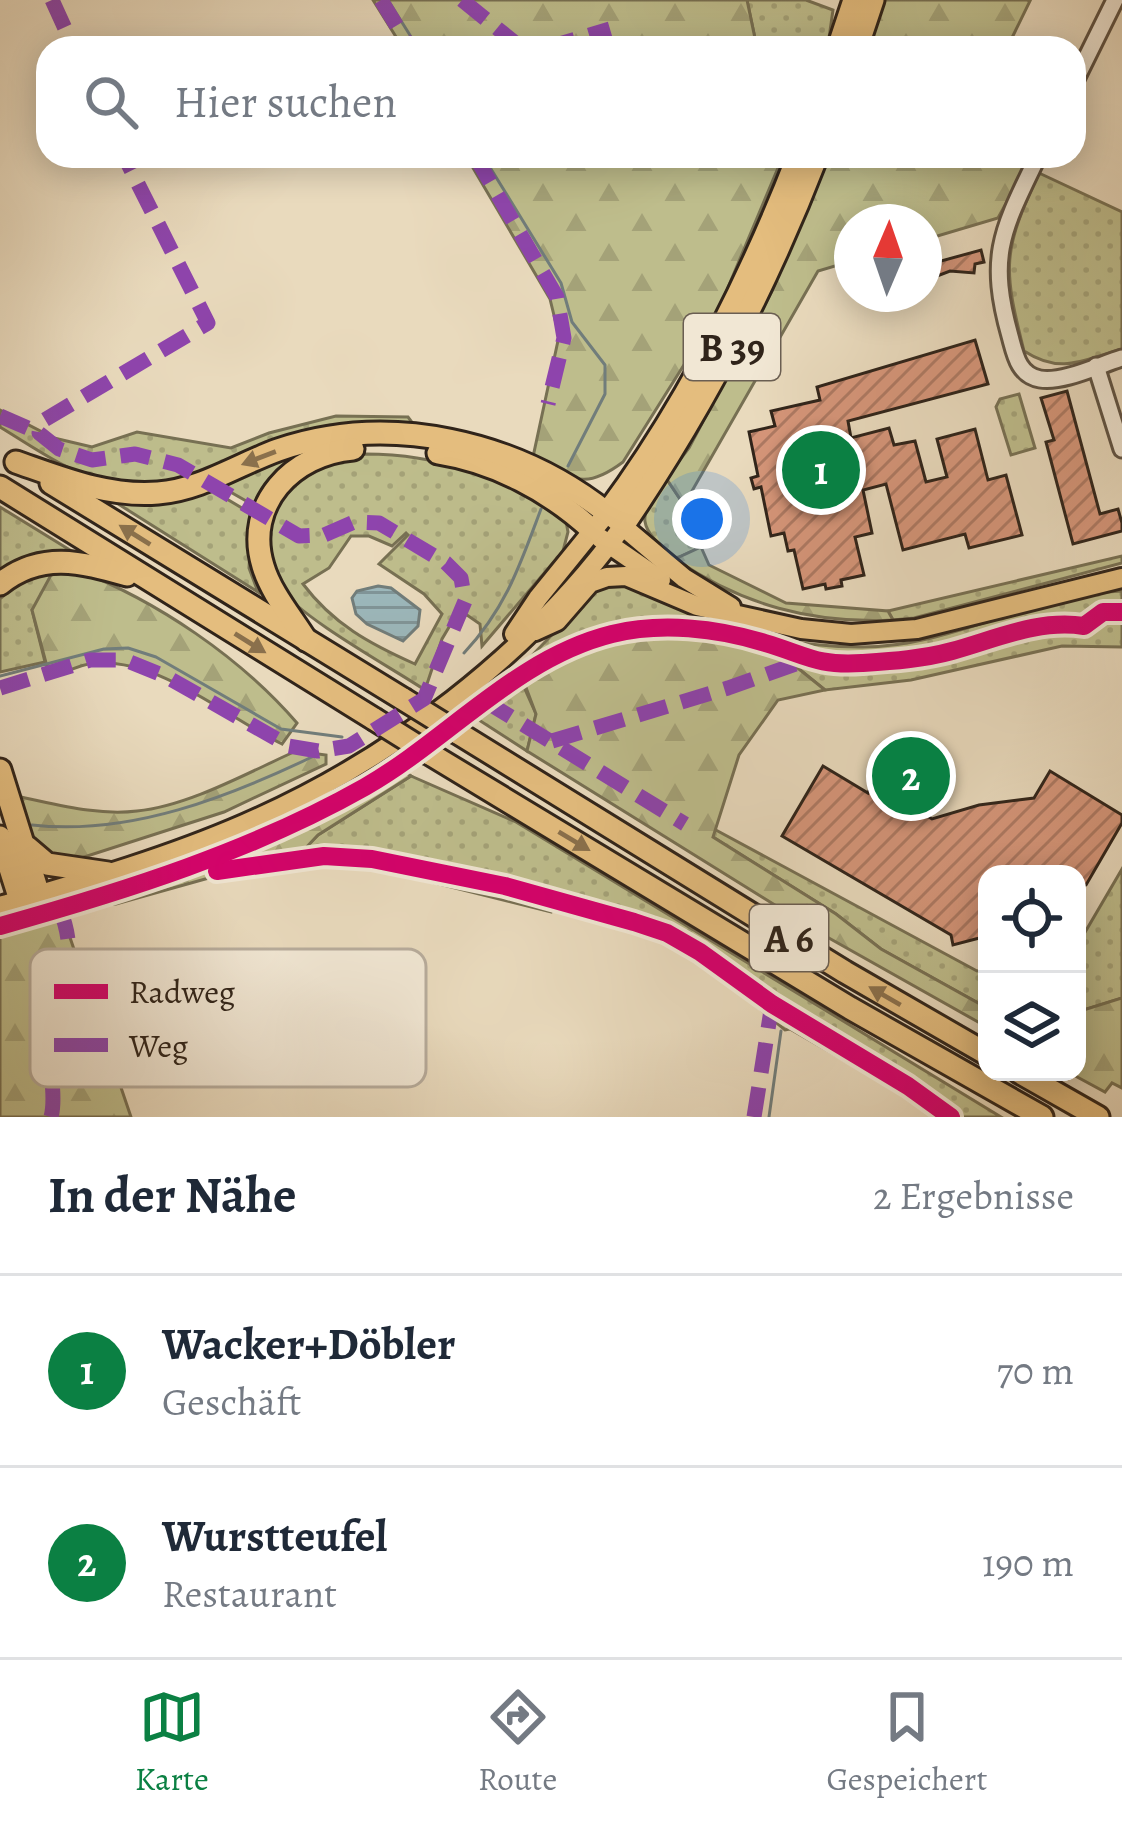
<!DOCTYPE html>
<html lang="de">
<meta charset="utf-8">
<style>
body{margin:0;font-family:Alegreya,serif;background:#f6f6f7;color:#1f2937}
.controls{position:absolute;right:36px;bottom:36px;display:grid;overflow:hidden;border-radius:24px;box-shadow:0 6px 30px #0003}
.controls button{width:108px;height:108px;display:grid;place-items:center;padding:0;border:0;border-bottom:3px solid #e0e1e3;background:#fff;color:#1f2937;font:60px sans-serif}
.compass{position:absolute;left:834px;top:204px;width:108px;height:108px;border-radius:50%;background:#fff;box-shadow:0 6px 30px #0003;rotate:2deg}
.you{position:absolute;left:702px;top:519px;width:42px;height:42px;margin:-30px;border:9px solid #fff;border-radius:50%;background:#1a73e8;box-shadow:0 0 0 18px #1a73e833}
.badge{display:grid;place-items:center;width:78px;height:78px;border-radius:50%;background:#0b8043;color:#fff;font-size:39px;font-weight:700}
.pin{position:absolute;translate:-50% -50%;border:6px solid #fff;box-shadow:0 3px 12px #0006}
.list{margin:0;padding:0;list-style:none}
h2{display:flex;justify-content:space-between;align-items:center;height:156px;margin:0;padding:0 48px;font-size:51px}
h2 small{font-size:39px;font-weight:400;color:#747a83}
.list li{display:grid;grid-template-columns:78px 1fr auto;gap:36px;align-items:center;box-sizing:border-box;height:192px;padding:0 48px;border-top:3px solid #e0e1e3}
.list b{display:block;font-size:45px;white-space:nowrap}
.list p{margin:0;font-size:39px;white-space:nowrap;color:#747a83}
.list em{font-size:39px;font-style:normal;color:#747a83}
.icon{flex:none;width:66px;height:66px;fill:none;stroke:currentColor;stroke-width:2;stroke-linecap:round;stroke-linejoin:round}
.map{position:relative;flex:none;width:1122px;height:1117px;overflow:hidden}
.search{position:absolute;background:#fff;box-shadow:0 6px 30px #0003;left:36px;right:36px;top:36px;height:132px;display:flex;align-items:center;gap:30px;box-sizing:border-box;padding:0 42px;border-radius:36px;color:#747a83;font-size:45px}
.sheet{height:540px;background:#fff}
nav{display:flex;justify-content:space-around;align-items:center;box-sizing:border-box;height:168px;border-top:3px solid #e0e1e3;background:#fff;font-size:33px;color:#747a83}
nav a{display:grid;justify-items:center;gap:6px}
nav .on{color:#0b8043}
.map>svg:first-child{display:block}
.grass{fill:url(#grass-dots);stroke:#777053;stroke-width:3;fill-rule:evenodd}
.forest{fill:url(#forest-firs);stroke:#777053;stroke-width:3}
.water{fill:url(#water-rules);stroke:#717d7b;stroke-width:3}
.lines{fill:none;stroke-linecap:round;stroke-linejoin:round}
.stream{stroke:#717d7b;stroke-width:3}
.building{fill:url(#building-hatch);stroke:#30241a;stroke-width:3}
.minor-casing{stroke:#5e5243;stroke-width:21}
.major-casing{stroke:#30241a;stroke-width:24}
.highway-casing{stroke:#30241a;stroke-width:27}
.minor{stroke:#f1e7d4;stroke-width:15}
.major{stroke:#e4bd7e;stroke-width:18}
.highway{stroke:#e4bd7e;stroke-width:21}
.highway-bridge-casing{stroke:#30241a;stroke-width:27;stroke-linecap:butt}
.highway-bridge{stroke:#e4bd7e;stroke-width:21}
.quiet{stroke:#8e44ad;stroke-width:15;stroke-dasharray:30 15;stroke-linecap:butt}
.cycleway-casing{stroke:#f1e7d4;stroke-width:26}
.cycleway{stroke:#d6006c;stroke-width:18}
.oneway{fill:#8a704c}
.labels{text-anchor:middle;stroke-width:10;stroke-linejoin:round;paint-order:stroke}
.shield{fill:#f1e7d4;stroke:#6a5e52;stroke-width:3}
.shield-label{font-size:39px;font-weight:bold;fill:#30241a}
.key{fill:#f1e7d4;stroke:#b7ac9c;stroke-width:3}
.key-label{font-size:33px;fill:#30241a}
</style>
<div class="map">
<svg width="1122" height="1117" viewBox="0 0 1122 1117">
<defs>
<pattern id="grass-dots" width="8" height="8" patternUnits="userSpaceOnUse" patternTransform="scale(3)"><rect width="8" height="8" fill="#bebd8c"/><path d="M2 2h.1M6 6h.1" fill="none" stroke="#a4a278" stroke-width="1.8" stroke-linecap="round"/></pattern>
<pattern id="forest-firs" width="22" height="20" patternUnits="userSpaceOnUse" patternTransform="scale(3)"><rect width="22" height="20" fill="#bebd8c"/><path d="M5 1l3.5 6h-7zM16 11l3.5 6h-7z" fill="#a4a278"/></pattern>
<pattern id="water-rules" width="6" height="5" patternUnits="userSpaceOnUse" patternTransform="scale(3)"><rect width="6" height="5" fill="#9cb8bc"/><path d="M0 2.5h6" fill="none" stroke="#809598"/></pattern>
<pattern id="building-hatch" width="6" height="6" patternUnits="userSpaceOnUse" patternTransform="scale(3)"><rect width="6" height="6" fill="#d59579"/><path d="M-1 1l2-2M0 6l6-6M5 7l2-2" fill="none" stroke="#ad7962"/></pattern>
</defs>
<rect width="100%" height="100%" fill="#e9dabd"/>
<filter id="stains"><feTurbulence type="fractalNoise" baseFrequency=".00167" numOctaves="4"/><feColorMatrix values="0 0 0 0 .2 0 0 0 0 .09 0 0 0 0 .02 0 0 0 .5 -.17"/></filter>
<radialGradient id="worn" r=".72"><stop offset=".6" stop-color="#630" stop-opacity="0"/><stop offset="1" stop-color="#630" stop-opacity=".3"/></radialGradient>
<g class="grass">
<polygon points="747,0 806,0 833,10 828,45 757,48"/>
<path d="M1039,173l83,39v137c-39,11 -61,26 -98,2 -21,-83 -22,-99 15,-178z"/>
<polygon points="1019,394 1035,448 1011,455 996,407 1000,399"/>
<path d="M0,410l54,28 38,9 45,-15 94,16 38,-15 67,-17 72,1 6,8c-34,-1 -69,-3 -102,7 -66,19 -134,65 -205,50 -38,-9 -74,-35 -107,-55z"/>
<polygon points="316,447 261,496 255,506 220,486 256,466"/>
<path d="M365,454c79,0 132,24 200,62l3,16 -5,19 -81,95 -2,-22 -13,-9 -12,2 -13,22 -17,51c-33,-22 -124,-72 -144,-101 -15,-23 -15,-55 -5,-80 15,-38 52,-48 89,-55zM406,533l2,2 -29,29 45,30 18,20 -27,50c-45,-20 -82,-40 -112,-80l26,-16 22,-32h18l23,10z"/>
<path d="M666,478l18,27 17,42 -26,12c-37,-33 -40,-40 -9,-81z"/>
<polygon points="210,489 252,514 249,568 258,592 115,502 154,503"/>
<polygon points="0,507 78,555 34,555 0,574"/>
<polygon points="1122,556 1122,563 914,618 893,620 888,611"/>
<path d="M77,570l-45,40 13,52 -45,10v-73c22,-22 47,-26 77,-29z"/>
<path d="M621,582c26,4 44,21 67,31 53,22 115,34 172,34 91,1 172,-53 262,-56v56l-60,-1 -151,34 -86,10 -62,-50 -88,-13 -61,5 -95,37 79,-82z"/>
<polygon points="519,676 536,714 527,751 468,713"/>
<polygon points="411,776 516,822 1001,1117 944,1117 896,1083 870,1075 790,1029 785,1030 748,999 723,965 697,945 670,931 555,895 407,860 371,854 298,855 318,835"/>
<polygon points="714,829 977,971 987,969 987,1008 881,949 836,914 713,837"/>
<polygon points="210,863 216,876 116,904 86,907"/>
<polygon points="1122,869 1122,998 1077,1012 1077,946"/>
</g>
<g class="forest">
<polygon points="373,0 747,0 757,48 403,48"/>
<polygon points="884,0 1027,0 1030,1 1007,48 868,48"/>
<path d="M466,156h317l-64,153 -96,153c-40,30 -50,16 -90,-5l26,-121 -9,-37z"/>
<polygon points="828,156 1032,156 998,218 924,240 924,222 852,222 852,261 818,271 684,505 666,478 689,448 772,291"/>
<path d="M701,547l8,18 77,38 102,8 5,9c-81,4 -151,-15 -218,-61z"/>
<path d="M77,570c80,31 163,87 220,153l-15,21c-57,-28 -121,-85 -187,-81 -15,1 -31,10 -45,15l-18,-68 19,-35z"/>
<polygon points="675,627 763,640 825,690 778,700 739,755 713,837 836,914 881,949 987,1008 987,1027 820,933 527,751 536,714 519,669 614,632"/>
<path d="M296,751l30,4v9l-102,48 -146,47c-43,1 -51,-28 -62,-63 40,8 81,20 121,15 52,-5 112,-39 159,-60z"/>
<path d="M401,769l10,7 -93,59 -18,19c87,-3 170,19 255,41l-4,17 -176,-44 -50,-4 -109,12 -6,-13 53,-21z"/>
<polygon points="62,914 131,1117 0,1117 0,935"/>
<polygon points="1122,998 1122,1088 1112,1083 1105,1092 1068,1072 1077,1072 1077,1012"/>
</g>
<polygon class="water" points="378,586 391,588 420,610 418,626 403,641 367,624 356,614 352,598 357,591"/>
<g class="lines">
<g class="stream">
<polyline points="388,0 418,48"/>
<polyline points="483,156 561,283 572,322 605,365 605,394 568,466"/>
<path d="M464,653c42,-45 56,-88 77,-144"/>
<polyline points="0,676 104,649 128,648 156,657 281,729 342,737"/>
<path d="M32,825c98,11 197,-28 284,-70"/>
<polyline points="769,1117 781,1031"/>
</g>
</g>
<g class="building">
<polygon points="981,250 984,262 975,264 974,273 950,271 924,281 924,259 932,257 934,263"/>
<polygon points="975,340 988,384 848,421 851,438 889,428 894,445 915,441 926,482 947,477 937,439 975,429 988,480 1006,475 1022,535 969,548 965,534 903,550 886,484 863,490 872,533 855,537 864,575 841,580 842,586 826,589 825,584 803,589 794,550 788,551 784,533 771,536 761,487 754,489 751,478 758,476 749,432 775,426 771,411 820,400 817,387"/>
<polygon points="1067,391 1100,514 1118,509 1122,523 1122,531 1073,544 1046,442 1054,440 1041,398"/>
<polygon points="823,766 868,793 872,784 932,819 979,805 1034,798 1050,771 1122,815 1122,823 1086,885 1077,887 1077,874 987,874 987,936 953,945 951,935 782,836"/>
</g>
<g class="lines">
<defs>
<g id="minor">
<polyline points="1074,83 1115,0"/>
<path d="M1038,156c-35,73 -51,98 -28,180 5,18 8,39 30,43 23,4 59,-14 82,-21"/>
<polyline points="1096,366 1122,449"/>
</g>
<g id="major">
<polyline points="600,538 661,580"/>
<polyline points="535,631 557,621 590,583 607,577 626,576 697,606 801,629 851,634 917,629 1122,578"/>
<polyline points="514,634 538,598 607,513 684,578 731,607"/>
<path d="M0,906c82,-24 166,-48 244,-82 146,-63 285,-169 379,-298"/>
</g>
<g id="highway">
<polyline points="838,48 854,0"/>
<polyline points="857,48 873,0"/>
<path d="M438,453c57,9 112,38 154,77"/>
<path d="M16,462c46,16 92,35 142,31 42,-3 81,-29 120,-43 111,-38 238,-9 329,63 81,-109 142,-231 191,-357"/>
<polyline points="51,483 403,699"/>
<polyline points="0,487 374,719"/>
<path d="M623,526c80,-117 143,-238 194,-370"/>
<path d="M0,584c41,-33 81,-22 127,-9"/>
<path d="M306,640c-15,-24 -35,-47 -43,-74 -19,-62 30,-112 90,-117"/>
<polyline points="458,733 845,972 987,1054"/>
<polyline points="430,754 850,1008 1042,1117"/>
<polyline points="0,770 39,895"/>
<polyline points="0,837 20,900"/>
<polyline points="27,847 47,864 108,873"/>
<polyline points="1019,1072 1098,1117"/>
</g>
</defs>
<use href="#minor" class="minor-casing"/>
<use href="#major" class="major-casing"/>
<use href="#highway" class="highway-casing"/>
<use href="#minor" class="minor"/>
<use href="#major" class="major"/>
<use href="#highway" class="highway"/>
<defs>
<g id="highway-bridge">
<polyline points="403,699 458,733"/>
<polyline points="374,719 430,754"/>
</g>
</defs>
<use href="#highway-bridge" class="highway-bridge-casing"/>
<use href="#highway-bridge" class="highway-bridge"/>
<g class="quiet">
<polyline points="52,0 74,48"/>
<polyline points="381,0 410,48"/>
<polyline points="462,0 519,46 537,48"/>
<polyline points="546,48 610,29"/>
<polyline points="475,156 557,297 564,338 548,404"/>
<polyline points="0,416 39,433"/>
<polyline points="0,688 90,660 125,660 167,677 289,746 318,751 349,746 424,699 465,601 461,578 446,563 379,523 354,522 324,535 299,536 178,465 135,454 92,460 59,449 39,433 41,422 208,323 124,156"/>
<polyline points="485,701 685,824"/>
<polyline points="552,741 728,688 807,660"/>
<path d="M51,1117c5,-18 -1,-38 1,-57 5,-52 30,-98 8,-150"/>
<polyline points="754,1117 772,1004"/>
</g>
<defs>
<g id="cycleway">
<polyline points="217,871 324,856 372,859 505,886 634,922 667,933 700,952 772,1004 908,1086 951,1117"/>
<path d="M0,926c125,-35 252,-75 365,-139 84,-48 151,-129 247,-153 49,-12 105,-6 153,9 41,12 51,23 97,20 30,-2 61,-4 90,-12 44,-12 86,-32 132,-25l19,-14h19"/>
</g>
</defs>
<use href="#cycleway" class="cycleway-casing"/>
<use href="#cycleway" class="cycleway"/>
</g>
<defs><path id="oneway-solid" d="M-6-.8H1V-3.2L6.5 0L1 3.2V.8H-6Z" transform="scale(3)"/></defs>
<g class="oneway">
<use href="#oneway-solid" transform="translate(259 458) rotate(159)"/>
<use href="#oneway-solid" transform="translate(135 535) rotate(-148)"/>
<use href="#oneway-solid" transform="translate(250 643) rotate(32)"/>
<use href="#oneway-solid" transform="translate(574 841) rotate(31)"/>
<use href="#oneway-solid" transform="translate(885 996) rotate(-150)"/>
</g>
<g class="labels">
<g class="shield">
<rect x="684" y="314" width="96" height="66" rx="9"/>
<rect x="750" y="905" width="78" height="66" rx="9"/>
</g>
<g class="shield-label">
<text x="732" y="361">B 39</text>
<text x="789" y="952">A 6</text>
</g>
</g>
<rect x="30" y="949" width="396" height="138" rx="18" class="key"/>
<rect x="54" y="984" width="54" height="15" fill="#d6006c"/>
<rect x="54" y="1038" width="54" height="14" fill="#8e44ad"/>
<g class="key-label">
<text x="129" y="1003">Radweg</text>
<text x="129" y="1057">Weg</text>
</g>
<rect width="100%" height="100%" filter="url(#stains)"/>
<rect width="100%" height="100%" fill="url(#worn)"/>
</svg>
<div class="controls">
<button><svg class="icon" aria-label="locate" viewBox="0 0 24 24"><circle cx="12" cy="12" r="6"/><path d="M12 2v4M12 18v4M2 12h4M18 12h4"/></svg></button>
<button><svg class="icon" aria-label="layers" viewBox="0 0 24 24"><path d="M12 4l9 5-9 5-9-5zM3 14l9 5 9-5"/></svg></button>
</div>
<svg class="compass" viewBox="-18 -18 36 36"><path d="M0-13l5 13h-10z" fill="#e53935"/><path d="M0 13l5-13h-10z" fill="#747a83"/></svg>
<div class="you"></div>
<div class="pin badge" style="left:821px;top:470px">1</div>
<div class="pin badge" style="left:911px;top:776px">2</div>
<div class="search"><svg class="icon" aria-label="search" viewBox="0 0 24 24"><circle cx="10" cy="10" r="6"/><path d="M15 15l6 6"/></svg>Hier suchen</div>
</div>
<section class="sheet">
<h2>In der Nähe<small>2 Ergebnisse</small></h2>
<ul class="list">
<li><span class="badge">1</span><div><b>Wacker+Döbler</b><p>Geschäft</p></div><em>70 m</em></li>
<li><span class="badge">2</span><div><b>Wurstteufel</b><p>Restaurant</p></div><em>190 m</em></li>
</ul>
</section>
<nav>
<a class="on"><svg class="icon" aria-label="map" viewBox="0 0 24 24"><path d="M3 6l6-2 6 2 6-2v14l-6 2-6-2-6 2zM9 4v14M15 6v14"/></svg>Karte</a>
<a><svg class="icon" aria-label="directions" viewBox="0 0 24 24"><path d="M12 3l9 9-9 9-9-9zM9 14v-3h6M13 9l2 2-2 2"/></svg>Route</a>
<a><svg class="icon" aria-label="saved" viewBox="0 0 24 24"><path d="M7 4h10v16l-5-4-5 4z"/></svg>Gespeichert</a>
</nav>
